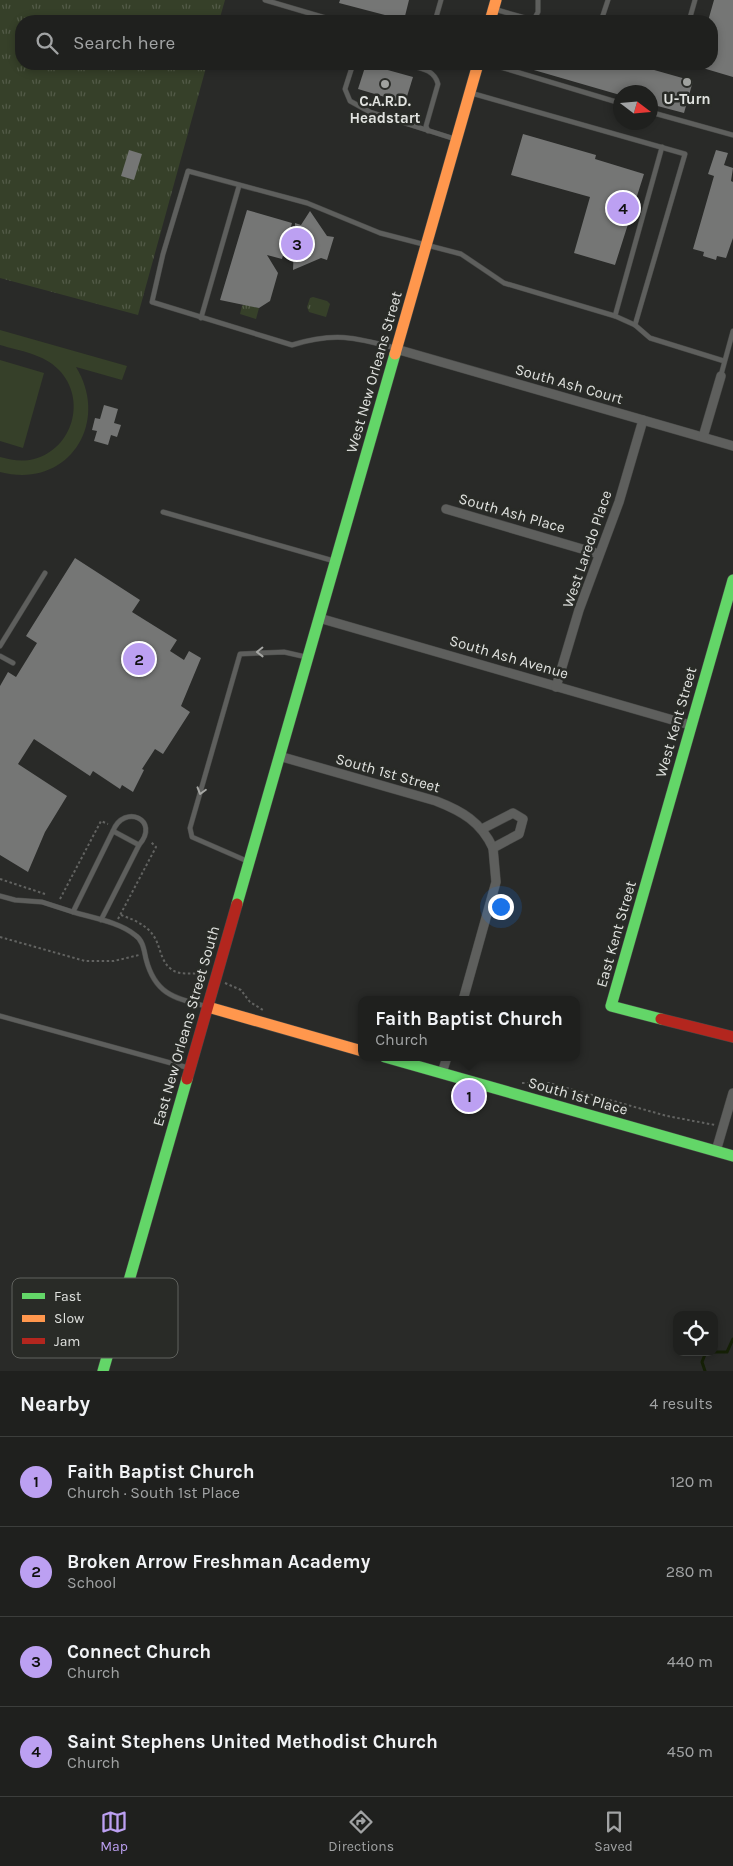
<!DOCTYPE html>
<meta charset="utf-8">
<style>
body{margin:0;font-family:Karla,sans-serif;background:#272827;color:#f1f3f6}
.controls{position:absolute;right:15px;bottom:15px;display:grid;overflow:hidden;border-radius:10px;box-shadow:0 2px 8px #0003}
.controls button{width:45px;height:45px;display:grid;place-items:center;padding:0;border:0;border-bottom:1px solid #3c3e3c;background:#1f201e;color:#f1f3f6;font:25px sans-serif}
.compass{position:absolute;left:613px;top:85px;width:45px;height:45px;border-radius:50%;background:#1f201e;box-shadow:0 2px 8px #0003;rotate:106deg}
.you{position:absolute;left:500px;top:906px;width:18px;height:18px;margin:-12px;border:4px solid #fff;border-radius:50%;background:#1a73e8;box-shadow:0 0 0 8px #1a73e833}
.badge{display:grid;place-items:center;width:32px;height:32px;border-radius:50%;background:#bca0f2;color:#111;font-size:16px;font-weight:700}
.pin{position:absolute;translate:-50% -50%;border:2px solid #fff;box-shadow:0 1px 5px #0006}
.popup{position:absolute;left:358px;top:996px;width:222px;height:65px;box-sizing:border-box;display:grid;place-content:center;border-radius:10px;background:#1f201e;filter:drop-shadow(0 1px 4px #0005);font-size:16px;white-space:nowrap;color:#a1a3a4}
.popup b{font-size:19px;color:#f1f3f6}
.popup::after{content:'';position:absolute;left:50%;top:100%;margin-left:-10px;border:10px solid transparent;border-top-color:#1f201e}
.list{margin:0;padding:0;list-style:none}
h2{display:flex;justify-content:space-between;align-items:center;height:65px;margin:0;padding:0 20px;font-size:21px}
h2 small{font-size:16px;font-weight:400;color:#a1a3a4}
.list li{display:grid;grid-template-columns:32px 1fr auto;gap:15px;align-items:center;box-sizing:border-box;height:90px;padding:0 20px;border-top:1px solid #3c3e3c}
.list b{display:block;font-size:19px;white-space:nowrap}
.list p{margin:0;font-size:16px;white-space:nowrap;color:#a1a3a4}
.list em{font-size:16px;font-style:normal;color:#a1a3a4}
.icon{flex:none;width:28px;height:28px;fill:none;stroke:currentColor;stroke-width:2;stroke-linecap:round;stroke-linejoin:round}
.map{position:relative;flex:none;width:733px;height:1371px;overflow:hidden}
.search{position:absolute;background:#1f201e;box-shadow:0 2px 8px #0003;left:15px;right:15px;top:15px;height:55px;display:flex;align-items:center;gap:12px;box-sizing:border-box;padding:0 18px;border-radius:20px;color:#a1a3a4;font-size:19px}
.sheet{height:425px;background:#1f201e}
nav{display:flex;justify-content:space-around;align-items:center;box-sizing:border-box;height:70px;border-top:1px solid #3c3e3c;background:#1f201e;font-size:14px;color:#a1a3a4}
nav a{display:grid;justify-items:center;gap:2px}
nav .on{color:#bca0f2}
.map>svg:first-child{display:block}
.grass{fill:url(#grass-tufts)}
.pitch{fill:#364029}
.lines{fill:none;stroke-linecap:round;stroke-linejoin:round}
.stream{stroke:#152006;stroke-width:3}
.building{fill:#757675}
.lane-casing{stroke:#474846;stroke-width:5.5}
.street-casing{stroke:#474846;stroke-width:10}
.fast-casing{stroke:#474846;stroke-width:12}
.slow-casing{stroke:#474846;stroke-width:12}
.jam-casing{stroke:#474846;stroke-width:12}
.path{stroke:#626361;stroke-width:2;stroke-dasharray:2.5 2.5;stroke-linecap:butt}
.lane{stroke:#5e5f5d;stroke-width:4.5}
.street{stroke:#5e5f5d;stroke-width:9}
.fast{stroke:#63d668;stroke-width:11}
.slow{stroke:#ff974d;stroke-width:11}
.jam{stroke:#b3261e;stroke-width:11}
.oneway{stroke:#a6a7a4}
.poi-dot{fill:#a0a29f;stroke:#292b27;stroke-width:2}
.labels{text-anchor:middle;stroke-width:5;stroke-linejoin:round;paint-order:stroke}
.poi-label{font-size:15px;font-weight:bold;fill:#e0e2df;stroke:#292b27}
.street-label{font-size:15px;fill:#e0e2df;stroke:#292b27}
.key{fill:#292b27;stroke:#60625e;stroke-width:1}
.key-label{font-size:14px;fill:#e0e2df}
</style>
<div class="map">
<svg width="733" height="1371" viewBox="0 0 733 1371">
<defs>
<pattern id="grass-tufts" width="24" height="20" patternUnits="userSpaceOnUse" patternTransform="scale(1.25)"><rect width="24" height="20" fill="#364029"/><path d="M3 7l-1-3M5 7V3M7 7l1-3M15 17l-1-3M17 17v-4M19 17l1-3" fill="none" stroke="#535b48"/></pattern>
</defs>
<rect width="100%" height="100%" fill="#292a28"/>
<g class="grass">
<polygon points="0,0 225,0 219,21 21,21 21,64 207,64 138,315 0,278"/>
<polygon points="313,297 327,301 330,304 326,317 309,312 307,307 310,298"/>
<polygon points="245,304 259,308 256,319 240,314 242,306"/>
</g>
<g class="pitch">
<path d="M0,330l127,36 -5,14 -46,-13c35,57 -9,123 -76,105v-15c11,3 22,5 34,2 39,-10 53,-60 25,-89 -15,-16 -39,-19 -59,-25z"/>
<polygon points="0,360 44,373 23,448 0,441"/>
</g>
<g class="lines">
<g class="stream">
<polyline points="711,1352 727,1352 733,1339"/>
<polyline points="705,1371 702,1362 706,1352"/>
</g>
</g>
<g class="building">
<polygon points="340,0 409,0 404,20 339,3"/>
<polygon points="714,0 733,0 733,77 696,66 696,64 712,64 712,21 708,21"/>
<polygon points="366,64 413,77 405,103 358,89"/>
<polygon points="520,64 633,64 693,81 684,113 650,104 650,92 620,92 620,95 520,66"/>
<polygon points="523,134 596,155 595,159 644,174 615,265 574,253 590,197 511,175"/>
<polygon points="129,150 142,154 134,180 121,176"/>
<polygon points="716,150 728,153 724,165 733,168 731,181 733,182 733,238 726,258 717,256 716,260 703,256 704,252 693,249 714,176 708,174"/>
<polygon points="247,210 292,223 282,259 267,255 278,273 270,301 259,308 220,300"/>
<polygon points="310,211 327,236 334,237 327,260 321,258 293,270 295,223 301,225"/>
<polygon points="104,405 118,409 114,423 121,425 117,437 111,435 108,445 94,441 97,431 92,430 95,418 100,419"/>
<polygon points="75,558 140,600 132,612 177,640 170,651 184,660 189,651 201,658 181,706 190,712 163,754 155,749 142,769 144,770 133,792 122,785 120,789 93,771 90,776 34,739 18,764 67,796 45,832 28,872 0,855 0,686 8,672 16,677 37,643 26,636"/>
</g>
<g class="lines">
<defs>
<g id="lane">
<polyline points="265,0 336,21"/>
<polyline points="494,9 536,21"/>
<polyline points="435,21 441,0"/>
<polyline points="533,21 538,12 538,0"/>
<polyline points="601,21 608,0"/>
<polyline points="689,21 695,0"/>
<polyline points="353,64 345,89 350,101 370,112 455,139"/>
<path d="M404,64c14,4 30,4 34,20l-12,42 2,5"/>
<polyline points="490,64 620,103"/>
<polyline points="471,93 685,154 635,325"/>
<polyline points="650,112 733,135"/>
<polyline points="615,316 662,147"/>
<polyline points="201,318 239,186"/>
<path d="M395,348c-41,-11 -61,-16 -103,-3l-140,-43 11,-48 25,-83 119,32 73,30 81,21 43,29 111,33 20,9 15,13 74,23"/>
<polyline points="721,375 733,331"/>
<polyline points="163,512 334,561"/>
<polyline points="0,646 45,573"/>
<polyline points="0,656 13,663"/>
<path d="M113,831c11,-28 48,-11 26,14"/>
<polyline points="247,861 192,837 190,828 240,654 284,652 306,657"/>
<polyline points="0,896 15,900 42,902 73,912"/>
<path d="M101,920l38,-75 -26,-14 -40,81c20,6 46,10 62,23 8,5 9,15 11,24 9,35 28,39 59,47"/>
<polyline points="0,1016 189,1068"/>
</g>
<g id="street">
<polyline points="396,349 733,446"/>
<polyline points="703,437 721,376"/>
<polyline points="446,509 599,554"/>
<polyline points="319,618 690,725"/>
<polyline points="556,687 579,610 619,502 643,420"/>
<path d="M279,756l157,45c26,10 45,21 57,47"/>
<polyline points="463,1000 496,882 493,848 519,834 523,819 513,813 482,829"/>
<polyline points="442,1073 447,1057"/>
<polyline points="716,1151 733,1093"/>
</g>
<g id="fast">
<polyline points="237,904 395,354"/>
<polyline points="661,1019 611,1006 733,580"/>
<polyline points="385,1057 733,1156"/>
<polyline points="103,1371 187,1079"/>
</g>
<g id="slow">
<polyline points="490,21 496,0"/>
<polyline points="395,354 478,64"/>
<polyline points="208,1007 362,1051"/>
</g>
<g id="jam">
<polyline points="661,1019 733,1037"/>
<polyline points="187,1079 237,904"/>
</g>
</defs>
<use href="#lane" class="lane-casing"/>
<use href="#street" class="street-casing"/>
<use href="#fast" class="fast-casing"/>
<use href="#slow" class="slow-casing"/>
<use href="#jam" class="jam-casing"/>
<g class="path">
<polyline points="0,879 45,894"/>
<polyline points="60,899 101,821 108,824"/>
<path d="M121,915c16,6 31,12 37,30 3,8 5,18 13,24 10,8 22,2 33,6"/>
<polyline points="118,919 156,847 151,842"/>
<polyline points="0,937 85,961 114,961 139,955"/>
<polyline points="225,983 241,990 250,1002 263,1010"/>
<polyline points="522,1083 549,1083 667,1116 715,1125"/>
</g>
<use href="#lane" class="lane"/>
<use href="#street" class="street"/>
<use href="#fast" class="fast"/>
<use href="#slow" class="slow"/>
<use href="#jam" class="jam"/>
</g>
<defs><path id="oneway-chevron" d="M-2-3.5L2.5 0L-2 3.5" fill="none" stroke-width="1.6" stroke-linecap="round" stroke-linejoin="round" transform="scale(1.25)"/></defs>
<g class="oneway">
<use href="#oneway-chevron" transform="translate(260 652) rotate(179)"/>
<use href="#oneway-chevron" transform="translate(201 791) rotate(106)"/>
</g>
<g class="poi-dot">
<circle cx="687" cy="82" r="5"/>
<circle cx="385" cy="84" r="5"/>
</g>
<g class="labels">
<g class="poi-label">
<text x="687" y="104">U-Turn</text>
<text x="385" y="106">C.A.R.D.<tspan x="385" dy="17">Headstart</tspan></text>
</g>
<g class="street-label">
<text transform="translate(374 372) rotate(-74)" y="5">West New Orleans Street</text>
<text transform="translate(569 384) rotate(16)" y="5">South Ash Court</text>
<text transform="translate(512 513) rotate(16)" y="5">South Ash Place</text>
<text transform="translate(587 549) rotate(-71)" y="5">West Laredo Place</text>
<text transform="translate(509 657) rotate(16)" y="5">South Ash Avenue</text>
<text transform="translate(676 722) rotate(-74)" y="5">West Kent Street</text>
<text transform="translate(388 773) rotate(16)" y="5">South 1st Street</text>
<text transform="translate(616 934) rotate(-74)" y="5">East Kent Street</text>
<text transform="translate(186 1026) rotate(-74)" y="5">East New Orleans Street South</text>
<text transform="translate(578 1096) rotate(16)" y="5">South 1st Place</text>
</g>
</g>
<rect x="12" y="1278" width="166" height="80" rx="8" class="key"/>
<rect x="22" y="1293" width="23" height="6" fill="#63d668"/>
<rect x="22" y="1315" width="23" height="7" fill="#ff974d"/>
<rect x="22" y="1338" width="23" height="6" fill="#b3261e"/>
<g class="key-label">
<text x="54" y="1301">Fast</text>
<text x="54" y="1323">Slow</text>
<text x="54" y="1346">Jam</text>
</g>
</svg>
<div class="controls">
<button><svg class="icon" aria-label="locate" viewBox="0 0 24 24"><circle cx="12" cy="12" r="6"/><path d="M12 2v4M12 18v4M2 12h4M18 12h4"/></svg></button>
</div>
<svg class="compass" viewBox="-18 -18 36 36"><path d="M0-13l5 13h-10z" fill="#e53935"/><path d="M0 13l5-13h-10z" fill="#a1a3a4"/></svg>
<div class="you"></div>
<div class="pin badge" style="left:469px;top:1096px">1</div>
<div class="popup"><b>Faith Baptist Church</b>Church</div>
<div class="pin badge" style="left:139px;top:659px">2</div>
<div class="pin badge" style="left:297px;top:244px">3</div>
<div class="pin badge" style="left:623px;top:208px">4</div>
<div class="search"><svg class="icon" aria-label="search" viewBox="0 0 24 24"><circle cx="10" cy="10" r="6"/><path d="M15 15l6 6"/></svg>Search here</div>
</div>
<section class="sheet">
<h2>Nearby<small>4 results</small></h2>
<ul class="list">
<li><span class="badge">1</span><div><b>Faith Baptist Church</b><p>Church · South 1st Place</p></div><em>120 m</em></li>
<li><span class="badge">2</span><div><b>Broken Arrow Freshman Academy</b><p>School</p></div><em>280 m</em></li>
<li><span class="badge">3</span><div><b>Connect Church</b><p>Church</p></div><em>440 m</em></li>
<li><span class="badge">4</span><div><b>Saint Stephens United Methodist Church</b><p>Church</p></div><em>450 m</em></li>
</ul>
</section>
<nav>
<a class="on"><svg class="icon" aria-label="map" viewBox="0 0 24 24"><path d="M3 6l6-2 6 2 6-2v14l-6 2-6-2-6 2zM9 4v14M15 6v14"/></svg>Map</a>
<a><svg class="icon" aria-label="directions" viewBox="0 0 24 24"><path d="M12 3l9 9-9 9-9-9zM9 14v-3h6M13 9l2 2-2 2"/></svg>Directions</a>
<a><svg class="icon" aria-label="saved" viewBox="0 0 24 24"><path d="M7 4h10v16l-5-4-5 4z"/></svg>Saved</a>
</nav>
